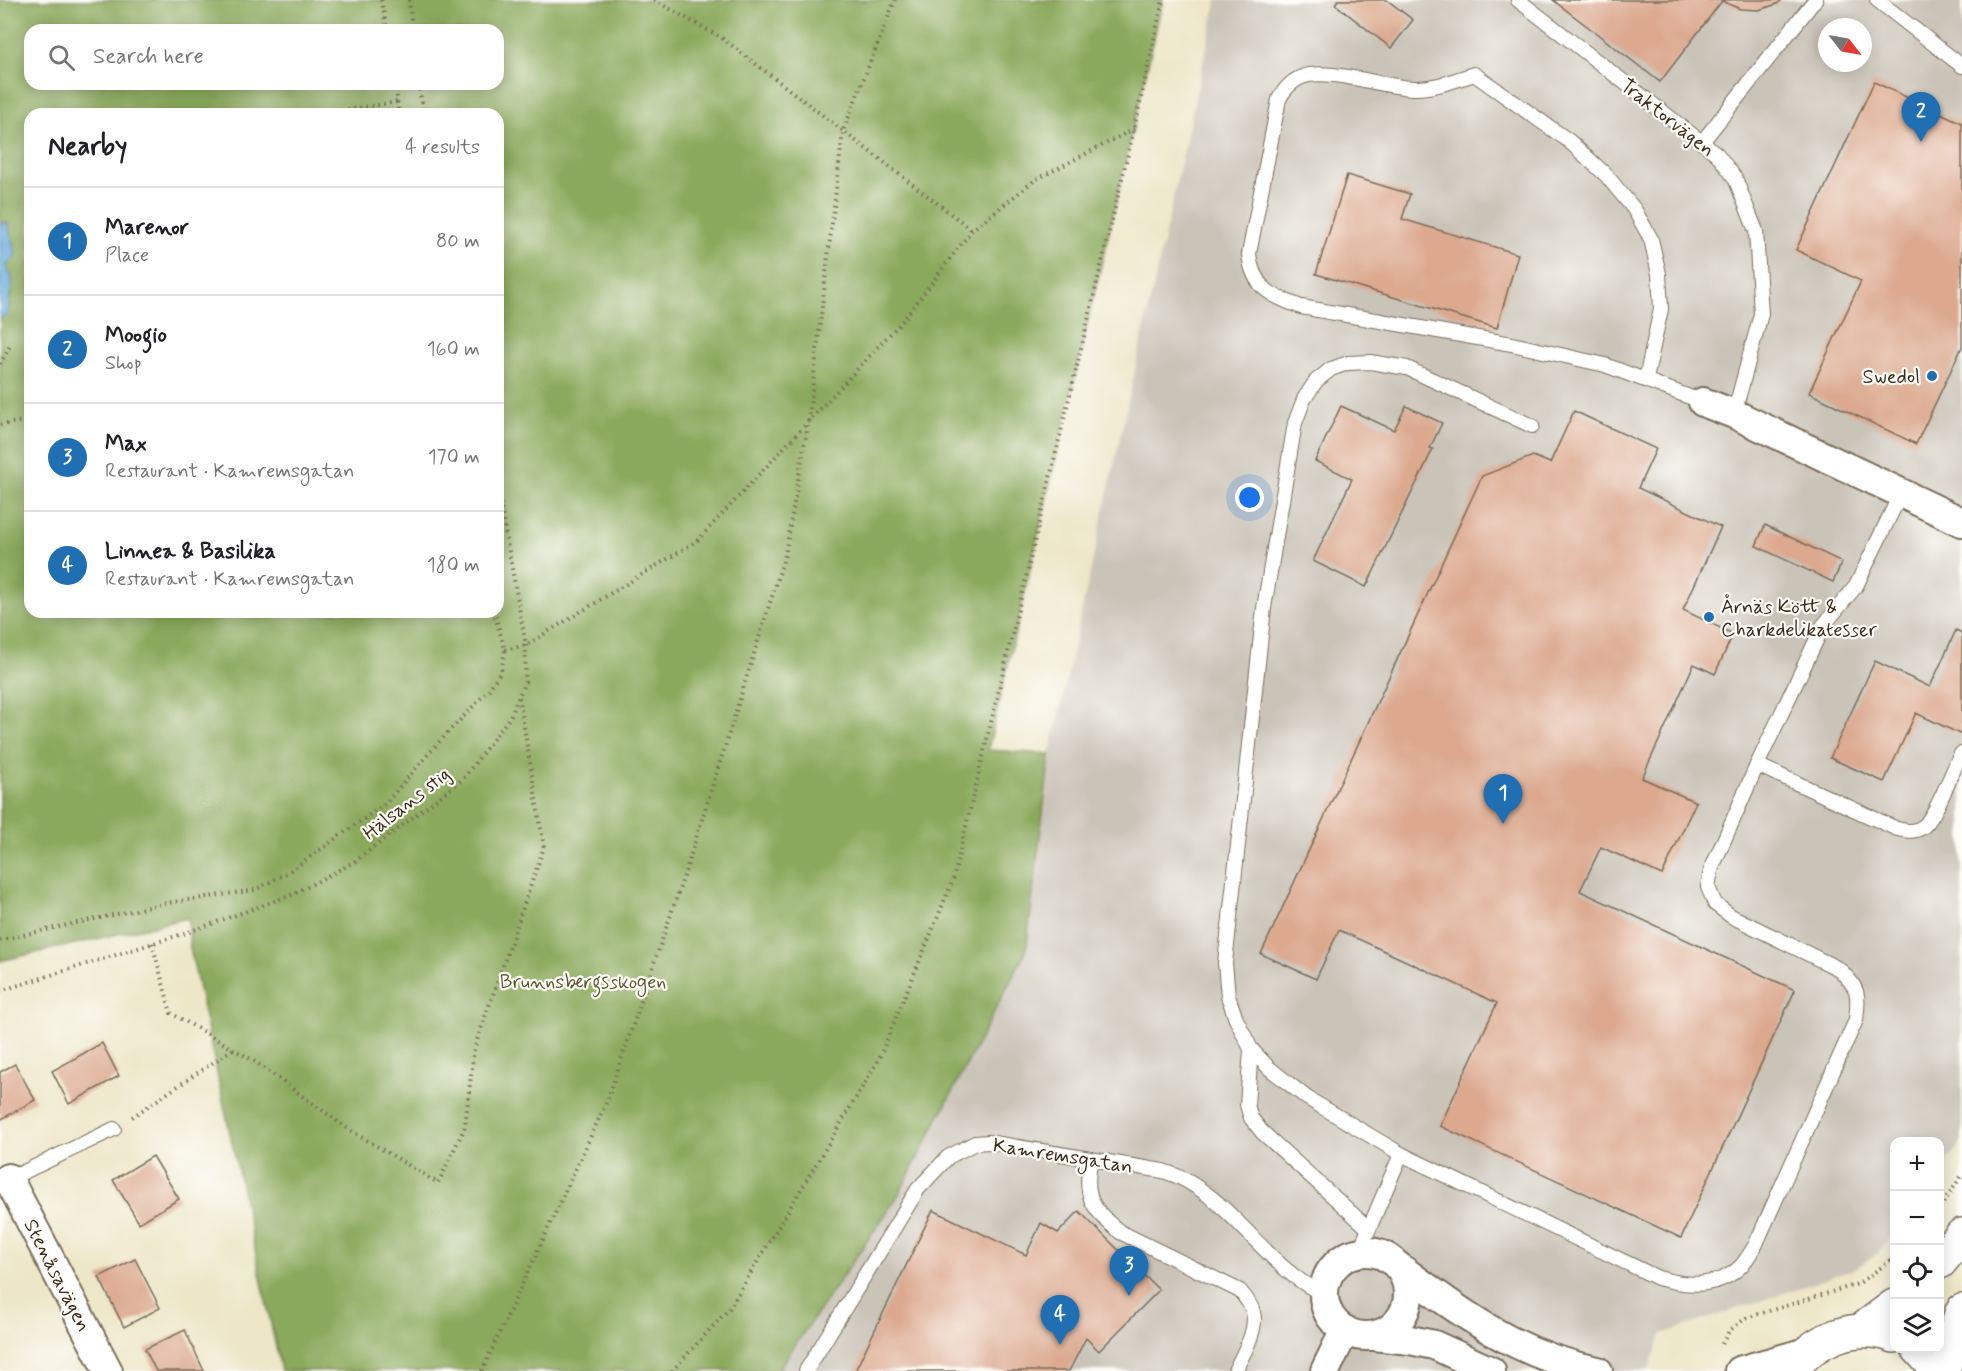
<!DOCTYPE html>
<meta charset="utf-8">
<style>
body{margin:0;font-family:Mynerve,sans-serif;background:#f2f2f2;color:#202124}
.controls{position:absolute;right:18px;bottom:18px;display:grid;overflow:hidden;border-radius:12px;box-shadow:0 3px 15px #0003}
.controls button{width:54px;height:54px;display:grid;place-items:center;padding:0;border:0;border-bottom:2px solid #e0e0e0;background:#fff;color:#202124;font:30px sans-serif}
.compass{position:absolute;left:1818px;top:18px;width:54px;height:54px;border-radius:50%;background:#fff;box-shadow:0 3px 15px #0003;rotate:121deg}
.you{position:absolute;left:1250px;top:498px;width:21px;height:21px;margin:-15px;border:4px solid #fff;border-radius:50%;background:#1a73e8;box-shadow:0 0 0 9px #1a73e833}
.badge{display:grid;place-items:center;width:39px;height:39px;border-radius:50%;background:#1f6fb2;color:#fff;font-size:20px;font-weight:700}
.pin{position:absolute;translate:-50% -50px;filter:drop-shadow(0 2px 3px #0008)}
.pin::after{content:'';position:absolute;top:32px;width:21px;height:18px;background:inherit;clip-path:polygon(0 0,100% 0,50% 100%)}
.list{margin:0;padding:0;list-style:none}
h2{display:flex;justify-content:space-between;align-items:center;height:78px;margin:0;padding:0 24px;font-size:26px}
h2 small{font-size:20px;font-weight:400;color:#757577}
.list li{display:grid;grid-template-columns:39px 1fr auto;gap:18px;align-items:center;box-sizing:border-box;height:108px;padding:0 24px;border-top:2px solid #e0e0e0}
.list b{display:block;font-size:22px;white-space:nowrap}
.list p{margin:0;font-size:20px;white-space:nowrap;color:#757577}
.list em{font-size:20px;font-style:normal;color:#757577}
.icon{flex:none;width:33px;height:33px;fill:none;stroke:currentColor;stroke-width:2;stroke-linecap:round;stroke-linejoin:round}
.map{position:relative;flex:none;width:1962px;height:1371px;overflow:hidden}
.search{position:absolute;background:#fff;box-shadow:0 3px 15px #0003;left:24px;top:24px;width:480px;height:66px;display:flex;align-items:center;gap:15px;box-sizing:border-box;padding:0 21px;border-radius:18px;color:#757577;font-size:22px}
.panel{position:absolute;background:#fff;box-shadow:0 3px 15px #0003;left:24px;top:108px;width:480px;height:510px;border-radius:18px}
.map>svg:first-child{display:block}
.industrial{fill:#cac3b8;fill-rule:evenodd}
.forest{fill:#8aa95c;stroke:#626a3d;stroke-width:1.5;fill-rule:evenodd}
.water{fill:#6caee0;stroke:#546c7f;stroke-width:1.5}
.building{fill:#dca98f}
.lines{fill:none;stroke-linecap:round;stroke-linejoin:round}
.service-casing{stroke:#796c59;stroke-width:16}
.minor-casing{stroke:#796c59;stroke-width:32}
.secondary-casing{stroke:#796c59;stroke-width:36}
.path{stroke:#796c59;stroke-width:4;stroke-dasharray:1.5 4.5;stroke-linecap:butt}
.service{stroke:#fff;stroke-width:14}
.minor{stroke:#fff;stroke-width:28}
.secondary{stroke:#fff;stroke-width:33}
.poi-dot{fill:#1f6fb2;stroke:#fdfcf7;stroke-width:2}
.labels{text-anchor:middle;stroke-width:4.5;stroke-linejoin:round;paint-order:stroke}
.street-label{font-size:20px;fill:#3b2a1e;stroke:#fdfcf7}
.poi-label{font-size:20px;fill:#3b2a1e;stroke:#fdfcf7;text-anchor:end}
.park-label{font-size:20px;fill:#5d5834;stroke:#fdfcf7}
</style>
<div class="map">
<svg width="1962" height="1371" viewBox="0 0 1962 1371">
<rect width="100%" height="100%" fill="#fdfcf7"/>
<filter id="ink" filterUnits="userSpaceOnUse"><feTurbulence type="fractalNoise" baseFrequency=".0167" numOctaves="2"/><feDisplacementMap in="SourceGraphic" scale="12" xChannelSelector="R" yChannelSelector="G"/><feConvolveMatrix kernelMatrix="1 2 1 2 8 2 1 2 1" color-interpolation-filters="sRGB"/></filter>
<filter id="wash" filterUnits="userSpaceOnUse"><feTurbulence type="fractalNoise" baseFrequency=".008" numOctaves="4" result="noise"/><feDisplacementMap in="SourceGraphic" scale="24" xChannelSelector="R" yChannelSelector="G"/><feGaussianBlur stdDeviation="1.35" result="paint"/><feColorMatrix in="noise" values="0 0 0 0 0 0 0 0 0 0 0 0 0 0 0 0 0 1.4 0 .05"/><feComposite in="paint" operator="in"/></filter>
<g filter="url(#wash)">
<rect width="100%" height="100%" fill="#ede6c7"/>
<path class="industrial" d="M1217,0h745v1141l-22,30v-29h-46v91l-14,19 -28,18 -190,64 -14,37h-871l119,-172 130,-248 24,-197zM1827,27h36v36h-36z"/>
<path class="forest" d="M0,0h1163l-175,750 62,4 -24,197 -130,248 -119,172h-496l-91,-423 -2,-30 -188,43v-641l8,-8 -2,-90 -6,2zM30,30h468v54h-468zM30,114h468v498h-468z"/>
<polygon class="water" points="7,222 16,255 6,266 12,278 8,313 0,320 0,224"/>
<g id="blocks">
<g class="building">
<polygon points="1338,0 1387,0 1413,20 1391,48 1335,4"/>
<polygon points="1553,0 1782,0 1777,4 1759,10 1740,9 1722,1 1660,82"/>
<polygon points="1874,82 1962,123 1962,347 1916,444 1809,393 1861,281 1796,250"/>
<polygon points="1347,175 1410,194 1402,219 1518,254 1497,328 1316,274"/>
<polygon points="1341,406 1394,430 1406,406 1442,423 1430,448 1433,449 1366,587 1313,561 1352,479 1315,461"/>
<polygon points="1574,411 1656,449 1638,488 1721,527 1683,610 1733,634 1715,674 1694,664 1642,778 1696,802 1662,875 1601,847 1580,891 1795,990 1681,1238 1440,1126 1497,1003 1339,930 1316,979 1261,954 1482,476 1533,456 1550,463"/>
<polygon points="1765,525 1842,562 1833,582 1756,546"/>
<polygon points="1956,630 1962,633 1962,735 1916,713 1884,782 1830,758 1875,661 1930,687"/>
<polygon points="102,1043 119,1076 69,1104 52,1071"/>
<polygon points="15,1064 35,1100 0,1120 0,1072"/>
<polygon points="153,1156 179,1199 139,1223 113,1180"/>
<polygon points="933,1210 1026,1255 1041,1223 1058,1233 1079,1211 1159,1290 1099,1351 1086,1338 1069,1371 855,1371"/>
<polygon points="135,1259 160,1308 124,1327 99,1277"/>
<polygon points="185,1330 204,1371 156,1371 145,1349"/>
</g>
</g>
</g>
<g filter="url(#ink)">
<use href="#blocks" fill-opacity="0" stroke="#796c59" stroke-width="1.5"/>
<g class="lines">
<defs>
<g id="service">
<polyline points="1518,0 1717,154 1735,178 1756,231 1761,314 1734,414"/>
<polyline points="1877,0 1962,66"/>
<polyline points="1702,142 1815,0"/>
<path d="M1646,379l15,-70 -2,-35 -8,-35 -17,-30 -28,-34 -37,-34 -95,-67c-19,6 -38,14 -58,14 -31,0 -87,-21 -114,-11 -11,4 -18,13 -23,22l-30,155c4,35 22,41 52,53l211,37 93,21 98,37"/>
<path d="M1532,426l-125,-58 -37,-6 -22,1 -17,6 -15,12 -12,18 -9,24 -31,185 -39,355 3,33 8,23 15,30 18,19 38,30 94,56 257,124c29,8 61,11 84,-13 5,-6 9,-13 13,-19l101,-226c3,-28 3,-31 -17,-51l-108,-53 -16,-12 -7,-17 3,-17 46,-105 66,-139 33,-40 45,-93"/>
<path d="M1757,765l140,64c10,2 18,4 27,-3 13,-12 28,-55 37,-72"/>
<polyline points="1251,1049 1247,1105 1251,1118 1262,1132 1369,1229"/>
<path d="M1091,1159c-8,36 0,50 29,73l120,59c5,6 11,13 13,21 5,19 -11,43 -18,59"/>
<polyline points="5,1181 114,1129"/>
<polyline points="1359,1252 1401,1154"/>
<path d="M806,1371l112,-182 30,-32 27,-14 13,-1 175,29c66,19 100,97 161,123"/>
</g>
<g id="minor">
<polyline points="1703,402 1734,414 1962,522"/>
<polyline points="8,1178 108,1371"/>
<circle cx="1366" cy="1294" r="42"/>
<path d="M1399,1267c64,48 120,89 199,104"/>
<polyline points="1374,1336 1410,1340 1434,1345 1491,1371"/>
<polyline points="1325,1371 1345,1330"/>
<polyline points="1739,1371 1807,1352"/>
</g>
<g id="secondary">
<polyline points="1940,1262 1962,1235"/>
<polyline points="1862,1330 1894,1306"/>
<polyline points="1918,1348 1939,1371"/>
<path d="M1791,1371c23,-33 64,-49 103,-35"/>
<polyline points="1943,1371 1962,1311"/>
</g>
</defs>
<use href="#service" class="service-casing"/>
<use href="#minor" class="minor-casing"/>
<use href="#secondary" class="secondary-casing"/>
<g class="path">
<polyline points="381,0 387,30"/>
<polyline points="409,0 412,30"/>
<polyline points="654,0 722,38 972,230"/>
<polyline points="396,84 398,114"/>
<polyline points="418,84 424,114"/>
<polyline points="318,114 397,102"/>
<polyline points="0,364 10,346"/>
<polyline points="0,425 30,420"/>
<polyline points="505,650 526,645 697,541 904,319 972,230 1035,180 1134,129"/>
<polyline points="0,940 167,903 255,890 287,873 385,804 437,744 487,692 501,671 505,650 494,612"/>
<polyline points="152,943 171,1013 254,1061 345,1127 438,1183 465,1127 474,1049 544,847 519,697"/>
<polyline points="0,991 186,933 294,894 354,862 463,779 510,717 525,682 526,645 498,492"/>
<polyline points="132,1117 233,1049"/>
<polyline points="1940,1208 1962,1175"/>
<polyline points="1722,1344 1729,1331 1746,1318 1858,1284 1894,1258"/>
<polyline points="482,1371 607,1101 688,864 785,555 808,424 843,131 895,0"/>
<polyline points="672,1371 729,1309 878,1061 953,880 1134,129 1163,0"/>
</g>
<use href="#service" class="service"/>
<use href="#minor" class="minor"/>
<use href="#secondary" class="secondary"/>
</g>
</g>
<g class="poi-dot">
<circle cx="1932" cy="376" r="6"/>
<circle cx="1709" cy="617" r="6"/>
</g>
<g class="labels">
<g class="street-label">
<text transform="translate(1668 117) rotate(38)" y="7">Traktorvägen</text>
<text transform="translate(406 803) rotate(-38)" y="7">Hälsans stig</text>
<text transform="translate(1063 1155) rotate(9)" y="7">Kamremsgatan</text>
<text transform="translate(58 1275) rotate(63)" y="7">Stenåsavägen</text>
</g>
<g class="poi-label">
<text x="1920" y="383">Swedol</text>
<text x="1721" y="613" text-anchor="start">Årnäs Kött &amp;<tspan x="1721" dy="23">Charkdelikatesser</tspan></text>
</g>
<g class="park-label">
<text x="583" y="988">Brunnsbergsskogen</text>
</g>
</g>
</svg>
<div class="controls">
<button>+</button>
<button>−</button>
<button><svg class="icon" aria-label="locate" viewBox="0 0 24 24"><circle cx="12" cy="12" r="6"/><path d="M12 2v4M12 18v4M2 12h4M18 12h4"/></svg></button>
<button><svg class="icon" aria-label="layers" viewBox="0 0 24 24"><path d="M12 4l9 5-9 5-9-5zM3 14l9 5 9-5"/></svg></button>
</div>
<svg class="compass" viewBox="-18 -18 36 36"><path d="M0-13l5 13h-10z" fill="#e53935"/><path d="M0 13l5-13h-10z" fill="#757577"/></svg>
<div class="you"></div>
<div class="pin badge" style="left:1503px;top:824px">1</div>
<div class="pin badge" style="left:1921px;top:142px">2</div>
<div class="pin badge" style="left:1129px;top:1296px">3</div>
<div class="pin badge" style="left:1060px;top:1345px">4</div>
<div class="search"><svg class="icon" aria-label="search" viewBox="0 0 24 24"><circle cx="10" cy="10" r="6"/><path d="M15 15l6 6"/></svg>Search here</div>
<section class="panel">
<h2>Nearby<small>4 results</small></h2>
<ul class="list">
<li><span class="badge">1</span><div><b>Marenor</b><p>Place</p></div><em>80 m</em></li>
<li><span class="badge">2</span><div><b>Moogio</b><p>Shop</p></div><em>160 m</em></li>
<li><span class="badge">3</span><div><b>Max</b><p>Restaurant · Kamremsgatan</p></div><em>170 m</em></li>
<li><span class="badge">4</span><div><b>Linnea &amp; Basilika</b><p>Restaurant · Kamremsgatan</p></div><em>180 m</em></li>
</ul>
</section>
</div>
